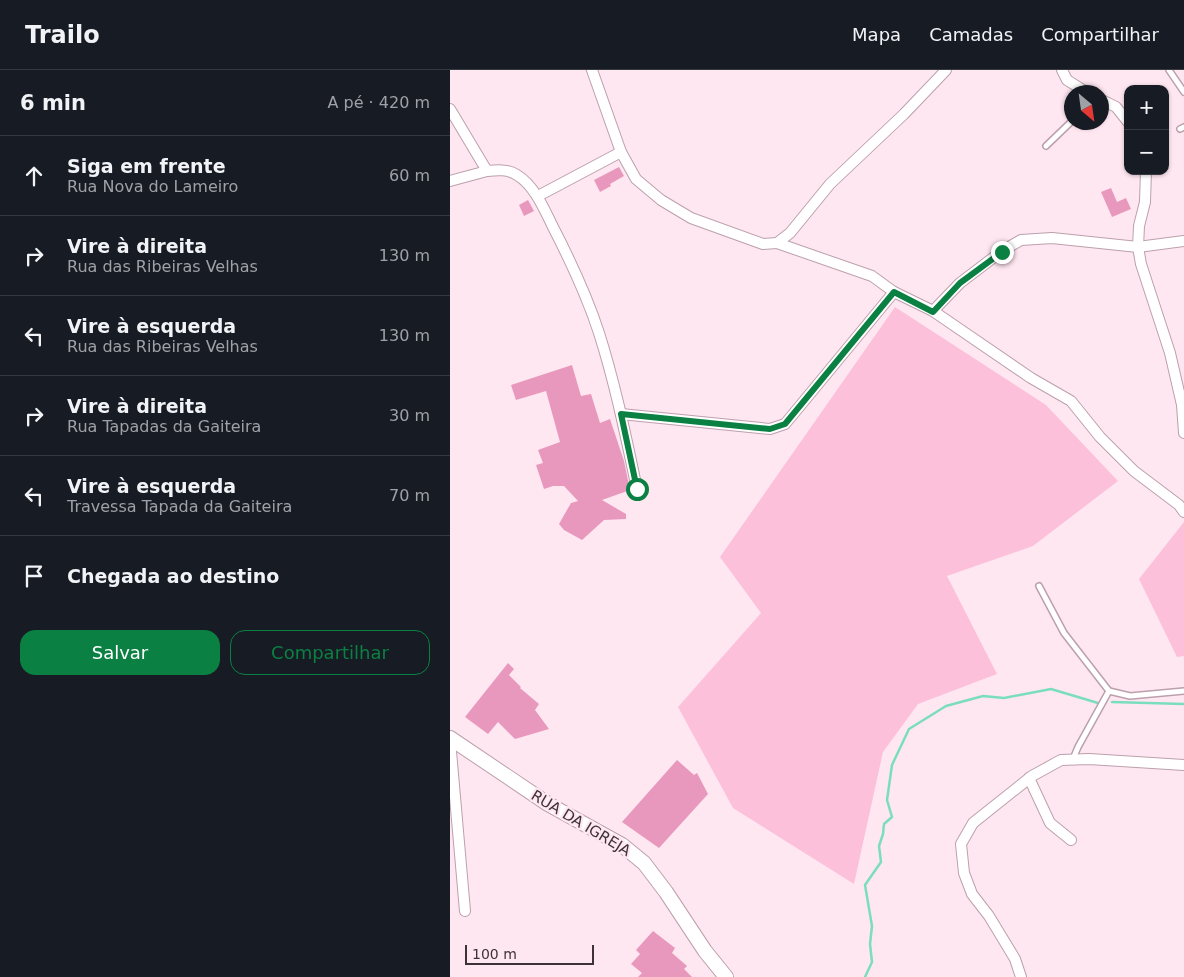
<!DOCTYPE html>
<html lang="pt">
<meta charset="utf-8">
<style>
body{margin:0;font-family:"DejaVu Sans",sans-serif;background:#242831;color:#f1f3f6}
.controls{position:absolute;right:15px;top:15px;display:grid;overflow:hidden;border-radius:10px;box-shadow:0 1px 4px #0004}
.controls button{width:45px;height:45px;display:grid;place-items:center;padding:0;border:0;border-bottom:1px solid #363941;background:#171b24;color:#f1f3f6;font:25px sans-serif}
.compass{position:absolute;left:614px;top:15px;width:45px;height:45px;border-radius:50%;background:#171b24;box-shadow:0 1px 4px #0004;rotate:151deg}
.scale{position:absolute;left:15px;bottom:12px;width:129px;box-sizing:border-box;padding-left:5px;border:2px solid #3d3237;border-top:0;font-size:14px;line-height:18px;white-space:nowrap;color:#3d3237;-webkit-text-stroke:4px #ffe7f1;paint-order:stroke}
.stop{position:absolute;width:15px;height:15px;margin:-11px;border:4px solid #0b8043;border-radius:50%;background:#fff}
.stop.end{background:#0b8043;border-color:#fff;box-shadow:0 1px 5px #0008}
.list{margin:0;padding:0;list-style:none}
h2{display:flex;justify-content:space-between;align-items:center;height:65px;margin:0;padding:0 20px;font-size:21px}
h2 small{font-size:16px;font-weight:400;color:#9ea1a6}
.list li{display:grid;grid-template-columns:32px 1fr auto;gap:15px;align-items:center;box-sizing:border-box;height:80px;padding:0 20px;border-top:1px solid #363941}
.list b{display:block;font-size:19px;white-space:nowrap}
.list p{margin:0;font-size:16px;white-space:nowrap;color:#9ea1a6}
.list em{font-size:16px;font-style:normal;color:#9ea1a6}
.actions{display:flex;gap:10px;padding:15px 20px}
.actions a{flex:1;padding:11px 0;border:1px solid #0b8043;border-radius:15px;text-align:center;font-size:18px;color:#0b8043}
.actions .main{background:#0b8043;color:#fff}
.icon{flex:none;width:28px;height:28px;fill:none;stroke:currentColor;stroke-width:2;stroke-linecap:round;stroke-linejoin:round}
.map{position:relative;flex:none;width:734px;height:907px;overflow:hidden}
header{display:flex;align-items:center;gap:30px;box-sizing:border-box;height:70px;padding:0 25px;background:#171b24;border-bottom:1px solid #363941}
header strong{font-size:24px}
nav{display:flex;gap:28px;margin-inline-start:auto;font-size:18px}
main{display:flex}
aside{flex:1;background:#171b24}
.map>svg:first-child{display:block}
.green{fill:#fdc0db}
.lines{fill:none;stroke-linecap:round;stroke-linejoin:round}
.stream{stroke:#7adebd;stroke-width:2.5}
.building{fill:#e898bd}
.service-casing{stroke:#bca0ac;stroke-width:8}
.minor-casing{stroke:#bca0ac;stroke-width:12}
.secondary-casing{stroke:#bca0ac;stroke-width:16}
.service{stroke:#fff;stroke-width:5}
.minor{stroke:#fff;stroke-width:10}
.secondary{stroke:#fff;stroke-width:14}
.route{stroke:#0b8043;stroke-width:6}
.labels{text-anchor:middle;stroke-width:4.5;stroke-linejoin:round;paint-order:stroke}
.street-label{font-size:15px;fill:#3d3237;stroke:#ffe7f1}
</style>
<header>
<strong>Trailo</strong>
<nav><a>Mapa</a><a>Camadas</a><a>Compartilhar</a></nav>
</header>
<main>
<aside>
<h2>6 min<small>A pé · 420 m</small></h2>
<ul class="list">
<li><svg class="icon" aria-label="ahead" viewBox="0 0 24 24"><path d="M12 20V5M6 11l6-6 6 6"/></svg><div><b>Siga em frente</b><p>Rua Nova do Lameiro</p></div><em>60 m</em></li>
<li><svg class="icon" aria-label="right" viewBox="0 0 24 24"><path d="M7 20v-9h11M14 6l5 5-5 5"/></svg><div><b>Vire à direita</b><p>Rua das Ribeiras Velhas</p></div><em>130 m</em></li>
<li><svg class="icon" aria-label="left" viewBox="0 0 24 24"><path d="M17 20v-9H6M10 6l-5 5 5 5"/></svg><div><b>Vire à esquerda</b><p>Rua das Ribeiras Velhas</p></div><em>130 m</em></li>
<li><svg class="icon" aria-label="right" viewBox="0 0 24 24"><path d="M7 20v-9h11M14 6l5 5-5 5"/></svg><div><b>Vire à direita</b><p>Rua Tapadas da Gaiteira</p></div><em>30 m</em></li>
<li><svg class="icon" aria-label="left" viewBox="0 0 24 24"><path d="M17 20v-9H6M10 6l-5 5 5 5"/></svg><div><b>Vire à esquerda</b><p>Travessa Tapada da Gaiteira</p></div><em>70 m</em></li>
<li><svg class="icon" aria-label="arrive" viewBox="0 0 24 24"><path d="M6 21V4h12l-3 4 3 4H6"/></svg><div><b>Chegada ao destino</b></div></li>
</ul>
<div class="actions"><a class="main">Salvar</a><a>Compartilhar</a></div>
</aside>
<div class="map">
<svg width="734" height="907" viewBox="0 0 734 907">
<rect width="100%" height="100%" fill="#ffe7f1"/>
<g class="green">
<polygon points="445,237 596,335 668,411 583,476 497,506 547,604 468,634 433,682 404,814 283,738 228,637 311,543 270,487"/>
<polygon points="734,452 734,586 727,587 689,509"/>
</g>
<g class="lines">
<g class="stream">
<polyline points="662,632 734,634"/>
<polyline points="415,907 422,892 420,874 422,856 415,815 431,792 429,776 433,764 434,754 442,747 437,730 442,695 459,659 496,636 533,626 554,628 601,619 648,633"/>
</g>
</g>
<g class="building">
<polygon points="169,97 174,106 160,114 161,116 150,122 144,110"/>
<polygon points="661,118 667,132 676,128 681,139 662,147 651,122"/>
<polygon points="78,130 84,141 74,146 69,135"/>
<polygon points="122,295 131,326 141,324 150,353 160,349 174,391 180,420 152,430 176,444 176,449 154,450 132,470 114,460 109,454 121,433 128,431 114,416 103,416 94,419 86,395 93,393 88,380 110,372 96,321 66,330 61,315"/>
<polygon points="58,593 64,599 59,605 71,617 70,618 89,634 85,640 99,659 65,669 48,652 38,664 15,647"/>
<polygon points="227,690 244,705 247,703 258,724 209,778 172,752"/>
<polygon points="203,861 225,878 222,883 237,896 234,899 242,907 188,907 192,903 181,894 190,884 186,880"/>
</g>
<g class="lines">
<defs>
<g id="service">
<polyline points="719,0 734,22"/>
<polyline points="730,59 734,57"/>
<polyline points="596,76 622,51"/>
<polyline points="589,516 614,563 659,621"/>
<polyline points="623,689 628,677 659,621 680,626 734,621"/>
</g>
<g id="minor">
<polyline points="142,0 171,82 186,109 211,130 241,148 313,174 327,173 340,163 380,114 454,44 496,0"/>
<polyline points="612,0 617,10 636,22"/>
<polyline points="652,30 666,37 678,52"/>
<path d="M0,39l37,62c10,-1 21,-2 30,4 18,11 27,34 36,52 18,35 34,69 46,106 16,50 27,104 38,156"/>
<polyline points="696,101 695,132 689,156 688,177 691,194 720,283 732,335 734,363"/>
<polyline points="0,111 37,101"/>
<polyline points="88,126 171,82"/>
<polyline points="327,173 422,206 444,222 483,241 581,308 621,331 650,367 684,401 729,435 734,442"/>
<polyline points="483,241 510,213 552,181 571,170 602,168 688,177 734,171"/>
<polyline points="171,344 320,359 335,354 444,222"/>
<polyline points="0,670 15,841"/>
<polyline points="579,708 600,753 621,770"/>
<polyline points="571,907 565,889 539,846 522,824 514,803 511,774 523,753 582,706 611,690 639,689 734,695"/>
</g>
<polyline id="secondary" points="0,668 98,734 172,775 194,793 216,822 255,881 276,907"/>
</defs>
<use href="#service" class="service-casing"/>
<use href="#minor" class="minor-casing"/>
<use href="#secondary" class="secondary-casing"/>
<use href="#service" class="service"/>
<use href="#minor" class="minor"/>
<use href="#secondary" class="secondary"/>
</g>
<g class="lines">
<polyline class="route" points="187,419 171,344 320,359 335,354 444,222 483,242 510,213 552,182"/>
</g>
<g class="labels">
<g class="street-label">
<text transform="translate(131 753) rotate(31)" y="5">RUA DA IGREJA</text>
</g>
</g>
</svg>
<div class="controls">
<button>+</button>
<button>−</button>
</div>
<svg class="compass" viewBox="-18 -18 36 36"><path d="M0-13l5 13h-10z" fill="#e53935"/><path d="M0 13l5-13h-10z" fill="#9ea1a6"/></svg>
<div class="scale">100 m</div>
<div class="stop" style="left:187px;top:419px"></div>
<div class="stop end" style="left:552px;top:182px"></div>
</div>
</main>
